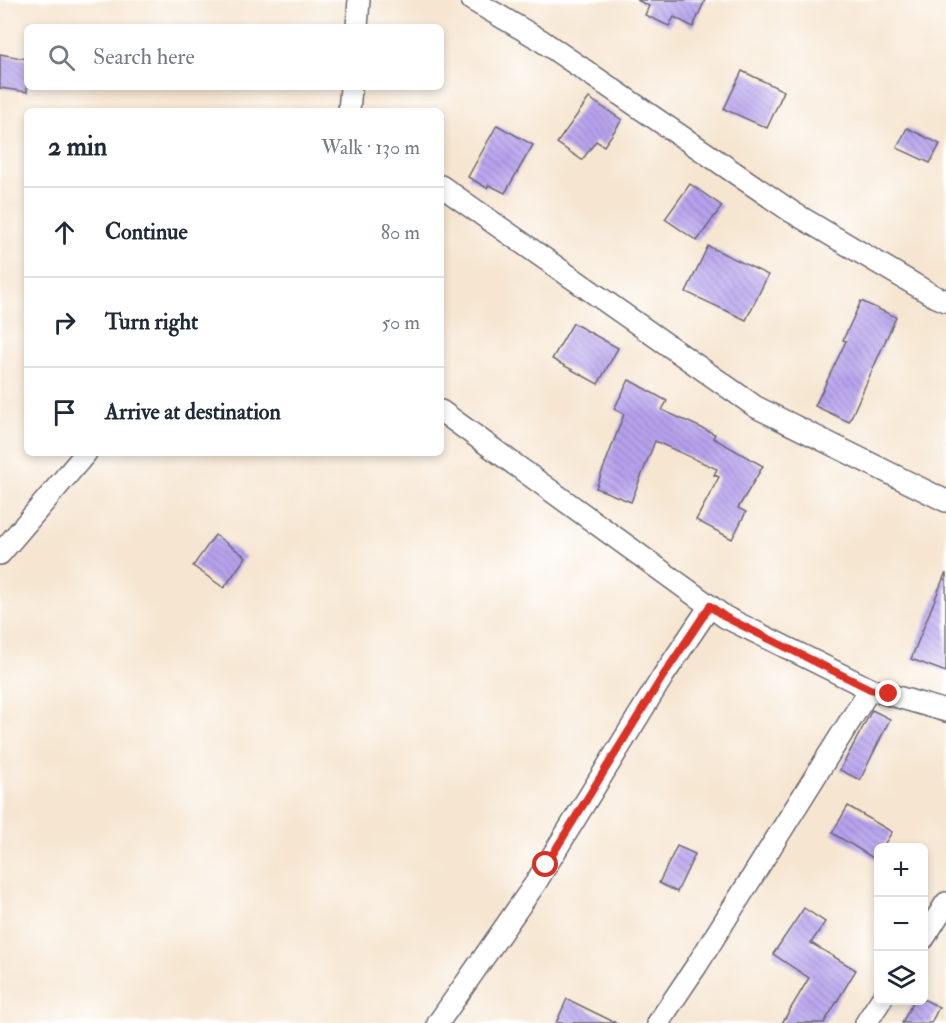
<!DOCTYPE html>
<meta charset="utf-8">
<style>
body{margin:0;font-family:"IM FELL Double Pica",serif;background:#f6f6f7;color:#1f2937}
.controls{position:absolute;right:18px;bottom:18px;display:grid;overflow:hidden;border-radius:9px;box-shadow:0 3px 9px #0003}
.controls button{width:54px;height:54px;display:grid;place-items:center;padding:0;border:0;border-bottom:2px solid #e0e1e3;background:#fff;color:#1f2937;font:30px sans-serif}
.stop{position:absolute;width:18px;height:18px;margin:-14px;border:4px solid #d93025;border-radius:50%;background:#fff}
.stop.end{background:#d93025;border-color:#fff;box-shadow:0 2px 6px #0008}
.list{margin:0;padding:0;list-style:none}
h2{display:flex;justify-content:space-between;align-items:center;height:78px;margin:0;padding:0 24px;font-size:26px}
h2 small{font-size:20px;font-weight:400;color:#747a83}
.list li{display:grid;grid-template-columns:39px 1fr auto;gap:18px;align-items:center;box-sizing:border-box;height:90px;padding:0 24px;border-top:2px solid #e0e1e3}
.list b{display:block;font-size:22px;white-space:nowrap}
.list em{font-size:20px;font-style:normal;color:#747a83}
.icon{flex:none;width:33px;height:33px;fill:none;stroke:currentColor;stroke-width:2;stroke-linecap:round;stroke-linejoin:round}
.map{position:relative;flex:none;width:946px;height:1023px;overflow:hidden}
.search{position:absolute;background:#fff;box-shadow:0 3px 9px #0003;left:24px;top:24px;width:420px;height:66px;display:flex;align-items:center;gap:15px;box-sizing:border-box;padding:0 21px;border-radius:9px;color:#747a83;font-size:22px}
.panel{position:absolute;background:#fff;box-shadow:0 3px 9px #0003;left:24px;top:108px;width:420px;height:348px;border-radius:9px}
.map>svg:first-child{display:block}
.building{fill:url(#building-back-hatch)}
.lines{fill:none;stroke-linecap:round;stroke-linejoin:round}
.minor-casing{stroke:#6c6770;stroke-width:24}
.minor{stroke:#fff;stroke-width:21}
.route{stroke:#d93025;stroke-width:8}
</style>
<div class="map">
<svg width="946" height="1023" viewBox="0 0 946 1023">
<defs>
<pattern id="building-back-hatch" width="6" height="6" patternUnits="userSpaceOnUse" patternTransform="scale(1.5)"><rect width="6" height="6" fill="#b7a3ee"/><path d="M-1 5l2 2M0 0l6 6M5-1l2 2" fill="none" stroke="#9484c2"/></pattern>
</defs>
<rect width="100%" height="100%" fill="#fff"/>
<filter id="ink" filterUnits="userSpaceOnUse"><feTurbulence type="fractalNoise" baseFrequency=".0167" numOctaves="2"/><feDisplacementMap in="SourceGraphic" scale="12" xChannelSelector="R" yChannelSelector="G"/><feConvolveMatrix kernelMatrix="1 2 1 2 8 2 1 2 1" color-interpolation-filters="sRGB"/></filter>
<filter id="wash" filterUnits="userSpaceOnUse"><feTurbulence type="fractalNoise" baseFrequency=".008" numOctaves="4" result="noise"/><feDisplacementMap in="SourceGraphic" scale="24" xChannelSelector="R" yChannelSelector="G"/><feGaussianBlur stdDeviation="1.35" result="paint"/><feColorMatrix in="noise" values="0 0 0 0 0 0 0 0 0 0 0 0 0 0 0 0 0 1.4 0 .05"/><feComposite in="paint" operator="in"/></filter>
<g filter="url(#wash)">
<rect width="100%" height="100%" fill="#f6e6d1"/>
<g id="blocks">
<g class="building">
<polygon points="637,0 705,0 693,27 674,17 669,26 645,15 649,6"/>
<polygon points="0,54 27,59 27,92 0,88"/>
<polygon points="742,71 784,91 767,128 724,109"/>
<polygon points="589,98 622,120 604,146 596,141 582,160 557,143"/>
<polygon points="497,125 533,145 505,193 489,185 487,188 468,177"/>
<polygon points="907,128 940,144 930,163 897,148"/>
<polygon points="690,184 722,206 697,241 665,219"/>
<polygon points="708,246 768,275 746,320 686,292"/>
<polygon points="861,301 896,317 849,422 815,406 846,341 843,340"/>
<polygon points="573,323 618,348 598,384 552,359"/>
<polygon points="629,380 667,401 662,410 715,434 713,438 763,466 738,508 746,512 732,539 696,520 719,477 714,475 717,469 655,441 631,502 596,488 624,414 614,409"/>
<polygon points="215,535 246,557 224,588 193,566"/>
<polygon points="945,574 946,574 946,672 911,659"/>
<polygon points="872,710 890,719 860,780 840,770"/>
<polygon points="848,806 892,832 882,848 879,848 879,854 875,859 832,833"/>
<polygon points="677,846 695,854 677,892 659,883"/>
<polygon points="804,908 825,922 811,943 856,970 824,1023 782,1023 809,978 773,954"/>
<polygon points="567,999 616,1023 556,1023"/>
<polygon points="914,1000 925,1000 939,1007 931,1023 902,1023"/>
</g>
</g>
</g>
<g filter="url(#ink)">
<use href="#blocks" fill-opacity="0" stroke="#6c6770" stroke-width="1.5"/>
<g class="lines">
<defs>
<g id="minor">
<polyline points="472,0 539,39 792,212 934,296 946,301"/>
<polyline points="357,27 359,0"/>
<polyline points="349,111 351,87"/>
<polyline points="441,186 756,407 946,501"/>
<polyline points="441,411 725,617 870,689 946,711"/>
<polyline points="0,554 86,453"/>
<polyline points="924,938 946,903"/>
<polyline points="438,1023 535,884 663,676 710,606"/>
<polyline points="658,1023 697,965 870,689"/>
<polyline points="866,1023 881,1000"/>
</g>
</defs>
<use href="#minor" class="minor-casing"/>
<use href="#minor" class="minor"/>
</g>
</g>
<g class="lines" filter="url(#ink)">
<polyline class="route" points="546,865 663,676 710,606 725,617 870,689 889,694"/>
</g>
</svg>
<div class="controls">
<button>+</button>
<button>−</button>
<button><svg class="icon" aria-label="layers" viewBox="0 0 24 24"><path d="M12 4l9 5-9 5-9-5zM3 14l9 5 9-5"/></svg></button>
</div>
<div class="stop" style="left:546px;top:865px"></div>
<div class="stop end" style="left:889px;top:694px"></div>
<div class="search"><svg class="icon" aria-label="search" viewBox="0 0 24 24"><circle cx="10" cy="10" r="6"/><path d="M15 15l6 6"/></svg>Search here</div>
<section class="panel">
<h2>2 min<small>Walk · 130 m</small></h2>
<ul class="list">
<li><svg class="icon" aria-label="ahead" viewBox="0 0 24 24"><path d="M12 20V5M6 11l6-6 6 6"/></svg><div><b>Continue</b></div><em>80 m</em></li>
<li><svg class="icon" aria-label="right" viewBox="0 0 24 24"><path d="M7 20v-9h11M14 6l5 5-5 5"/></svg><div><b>Turn right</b></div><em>50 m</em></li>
<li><svg class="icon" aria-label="arrive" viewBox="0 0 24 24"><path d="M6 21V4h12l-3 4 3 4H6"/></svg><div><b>Arrive at destination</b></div></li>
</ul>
</section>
</div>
